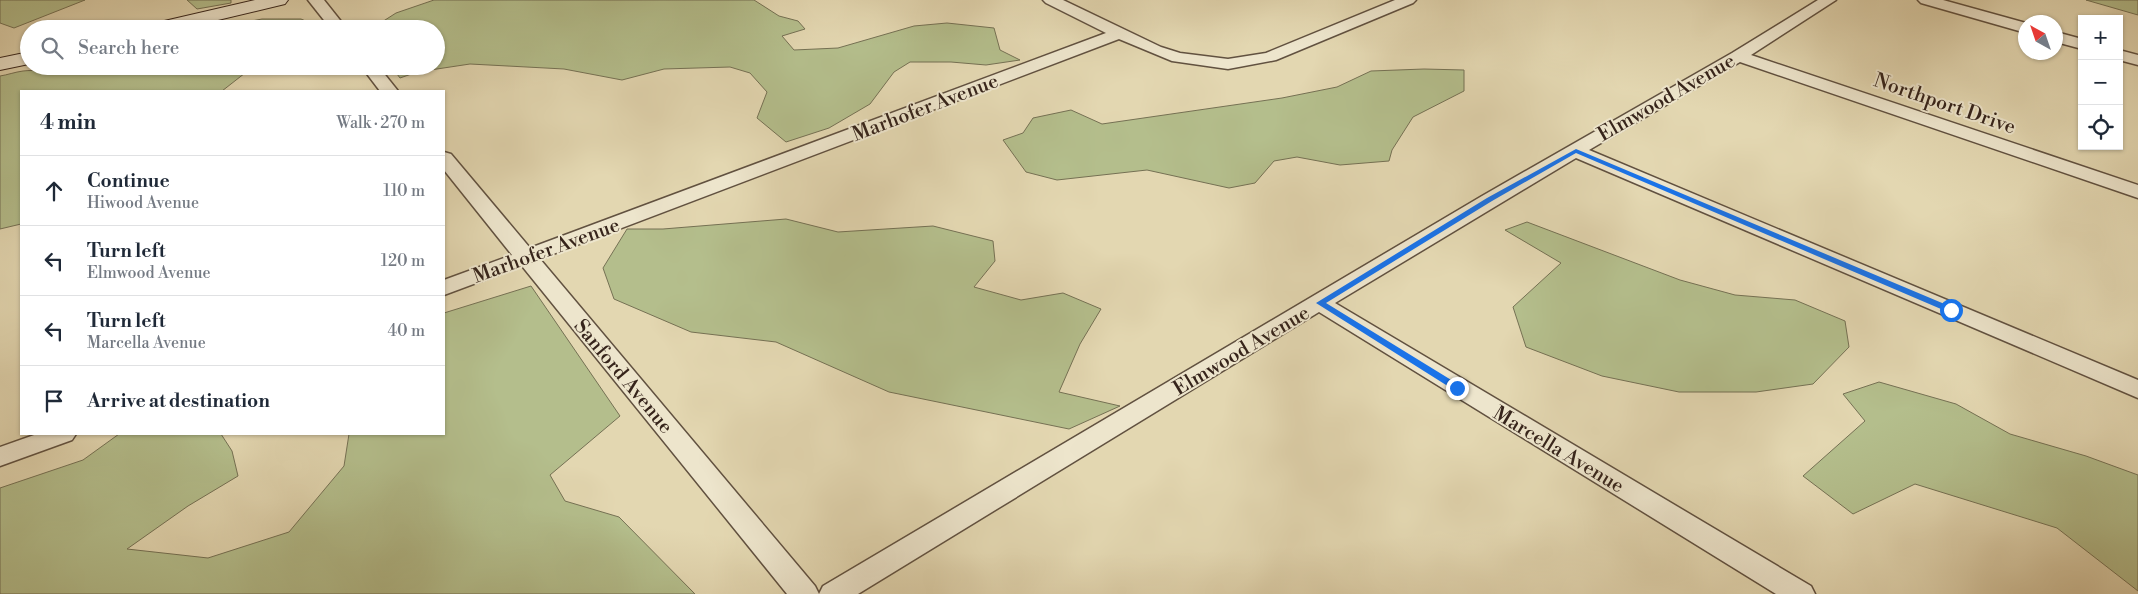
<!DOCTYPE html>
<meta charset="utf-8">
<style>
body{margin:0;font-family:"Libre Bodoni",serif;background:#f6f6f7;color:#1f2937}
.controls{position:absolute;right:15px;top:15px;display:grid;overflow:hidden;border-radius:0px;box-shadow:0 1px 4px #0004}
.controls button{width:45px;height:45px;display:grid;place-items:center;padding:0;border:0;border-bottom:1px solid #e0e1e3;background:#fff;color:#1f2937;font:25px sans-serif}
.compass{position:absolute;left:2018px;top:15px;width:45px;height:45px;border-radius:50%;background:#fff;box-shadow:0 1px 4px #0004;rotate:320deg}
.stop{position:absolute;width:15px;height:15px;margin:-11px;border:4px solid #1a73e8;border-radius:50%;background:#fff}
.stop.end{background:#1a73e8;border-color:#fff;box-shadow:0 1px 5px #0008}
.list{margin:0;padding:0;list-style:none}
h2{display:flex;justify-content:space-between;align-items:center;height:65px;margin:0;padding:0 20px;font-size:21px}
h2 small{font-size:16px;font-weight:400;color:#747a83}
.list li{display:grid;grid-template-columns:32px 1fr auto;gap:15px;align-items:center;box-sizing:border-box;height:70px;padding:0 20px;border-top:1px solid #e0e1e3}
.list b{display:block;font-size:19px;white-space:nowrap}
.list p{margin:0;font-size:16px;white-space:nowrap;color:#747a83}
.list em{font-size:16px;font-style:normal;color:#747a83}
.icon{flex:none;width:28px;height:28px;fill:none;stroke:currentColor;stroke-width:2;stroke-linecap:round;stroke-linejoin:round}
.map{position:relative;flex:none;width:2138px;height:594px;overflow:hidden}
.search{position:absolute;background:#fff;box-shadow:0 1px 4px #0004;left:20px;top:20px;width:425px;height:55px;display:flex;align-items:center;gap:12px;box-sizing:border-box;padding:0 18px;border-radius:28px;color:#747a83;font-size:19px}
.panel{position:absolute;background:#fff;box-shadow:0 1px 4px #0004;left:20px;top:90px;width:425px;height:345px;border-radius:0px}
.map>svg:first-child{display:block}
.green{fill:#b4be8c;stroke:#757154}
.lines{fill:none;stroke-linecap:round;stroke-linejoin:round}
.minor-casing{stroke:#615140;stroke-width:3}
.secondary-casing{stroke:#36241b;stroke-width:2}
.minor{fill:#ede5cc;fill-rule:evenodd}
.secondary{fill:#ede5cc;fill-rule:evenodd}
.route{fill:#1a73e8}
.labels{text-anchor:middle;stroke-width:4;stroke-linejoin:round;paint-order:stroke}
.street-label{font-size:20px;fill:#36241b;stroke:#ede5cc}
</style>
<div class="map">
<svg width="2138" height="594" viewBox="0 0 2138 594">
<rect width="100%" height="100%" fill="#e3d7b1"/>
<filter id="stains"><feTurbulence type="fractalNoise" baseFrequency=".004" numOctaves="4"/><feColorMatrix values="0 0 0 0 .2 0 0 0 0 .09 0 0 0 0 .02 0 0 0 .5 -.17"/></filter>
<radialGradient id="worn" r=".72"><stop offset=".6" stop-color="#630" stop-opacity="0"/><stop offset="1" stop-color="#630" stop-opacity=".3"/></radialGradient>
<g class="green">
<polygon points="0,0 85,0 14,28 0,23"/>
<polygon points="187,0 231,0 231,3 197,9"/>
<polygon points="434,0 754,0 779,16 798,21 805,29 782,36 794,50 838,48 914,26 947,23 994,28 1000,50 1020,60 986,65 951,62 910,62 894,72 870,104 829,128 786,142 757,118 767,92 750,73 730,67 664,69 622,80 564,69 470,64 417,72 400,78 391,66 436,66 436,29 371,29 396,13"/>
<polygon points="2086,0 2138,0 2138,15"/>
<polygon points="262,19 301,19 310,23 306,29 210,29"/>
<path d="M105,66h149l-32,25h-201v133l-21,5v-153c7,-1 15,-4 23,-5 26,-3 57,8 82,-5z"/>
<polygon points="1424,69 1464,70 1464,91 1413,117 1392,150 1389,161 1340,165 1297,157 1274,161 1255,183 1229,188 1147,170 1057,180 1026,172 1003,140 1023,133 1033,118 1071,110 1102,124 1282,98 1337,87 1371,71"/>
<polygon points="786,219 838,232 933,226 993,241 995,261 974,287 1021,300 1063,293 1101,309 1080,344 1059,392 1120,406 1069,429 889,392 776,342 691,332 614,299 603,268 627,229 663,229"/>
<polygon points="1527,222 1680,280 1735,295 1795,300 1845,321 1849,347 1813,384 1756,392 1679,392 1602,376 1526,347 1513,307 1561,263 1505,230"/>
<polygon points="531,286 620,416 550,475 565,501 619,517 695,594 0,594 0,488 83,460 119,434 221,434 232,451 238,476 188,506 127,549 208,558 289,532 344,466 349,434 444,434 444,313"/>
<polygon points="1879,382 1956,404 2010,434 2086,456 2138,475 2138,591 2057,528 1915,484 1853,514 1803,476 1865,421 1843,394"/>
</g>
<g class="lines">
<defs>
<g id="minor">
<polygon points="308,0 324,0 347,29 331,29"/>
<polygon points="1043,0 1063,0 1161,47 1180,53 1228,59 1266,53 1395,0 1416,0 1413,3 1276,60 1228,69 1172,61 1119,39 540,259 815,586 819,594 787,594 522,266 444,295 444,280 512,255 444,170 444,152 451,154 530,248 1106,33 1046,3"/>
<polygon points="1818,0 1836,0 1751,55 2138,185 2138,198 1740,62 1589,150 2138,380 2138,398 1576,158 1335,303 1811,586 1815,594 1776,594 1319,312 858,594 819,594 823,586 1482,196 1732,53"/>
<polygon points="1918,0 1943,0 2026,23 2026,33 1921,3"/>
<polygon points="2056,32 2082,39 2082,49 2056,42"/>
<polygon points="2119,50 2138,55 2138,65 2119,60"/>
<polygon points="361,66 378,66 398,91 380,91"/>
<polygon points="37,434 76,434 72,440 0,466 0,447"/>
</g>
<g id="secondary">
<polygon points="255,0 288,0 285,4 180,29 145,29 147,25"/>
<polygon points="29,52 29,64 0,70 0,58"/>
</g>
</defs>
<use href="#minor" class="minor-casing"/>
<use href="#secondary" class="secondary-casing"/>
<use href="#minor" class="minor"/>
<use href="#secondary" class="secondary"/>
</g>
<polygon class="route" points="1576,149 1954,308 1955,310 1948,312 1576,153 1492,201 1326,303 1461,386 1461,390 1454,390 1316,303 1487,198"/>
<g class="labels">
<g class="street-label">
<text transform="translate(1666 97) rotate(-30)" y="7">Elmwood Avenue</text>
<text transform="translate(1945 103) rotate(19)" y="7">Northport Drive</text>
<text transform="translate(925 107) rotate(-21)" y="7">Marhofer Avenue</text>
<text transform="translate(546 250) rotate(-20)" y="7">Marhofer Avenue</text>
<text transform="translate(1241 350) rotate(-31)" y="7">Elmwood Avenue</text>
<text transform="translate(624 376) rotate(50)" y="7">Sanford Avenue</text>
<text transform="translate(1559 449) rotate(31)" y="7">Marcella Avenue</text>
</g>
</g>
<rect width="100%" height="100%" filter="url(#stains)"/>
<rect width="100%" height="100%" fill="url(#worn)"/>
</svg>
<div class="controls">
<button>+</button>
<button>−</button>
<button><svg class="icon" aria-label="locate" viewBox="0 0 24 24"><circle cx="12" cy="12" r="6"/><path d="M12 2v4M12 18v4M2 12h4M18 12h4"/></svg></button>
</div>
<svg class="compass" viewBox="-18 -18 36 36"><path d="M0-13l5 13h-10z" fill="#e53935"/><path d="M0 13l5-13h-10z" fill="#747a83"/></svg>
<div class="stop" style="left:1951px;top:310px"></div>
<div class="stop end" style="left:1457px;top:388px"></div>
<div class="search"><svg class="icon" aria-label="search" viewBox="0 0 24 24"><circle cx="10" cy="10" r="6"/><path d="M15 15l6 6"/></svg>Search here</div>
<section class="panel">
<h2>4 min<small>Walk · 270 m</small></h2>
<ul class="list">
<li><svg class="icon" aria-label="ahead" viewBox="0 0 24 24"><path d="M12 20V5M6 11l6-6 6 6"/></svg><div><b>Continue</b><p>Hiwood Avenue</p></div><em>110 m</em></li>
<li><svg class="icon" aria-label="left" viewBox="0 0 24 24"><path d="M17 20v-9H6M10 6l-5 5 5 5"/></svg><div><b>Turn left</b><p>Elmwood Avenue</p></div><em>120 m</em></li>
<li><svg class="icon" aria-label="left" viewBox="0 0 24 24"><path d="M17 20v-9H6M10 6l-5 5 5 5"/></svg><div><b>Turn left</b><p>Marcella Avenue</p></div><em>40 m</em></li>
<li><svg class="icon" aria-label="arrive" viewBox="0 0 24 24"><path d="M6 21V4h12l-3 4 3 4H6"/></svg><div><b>Arrive at destination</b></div></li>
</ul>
</section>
</div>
